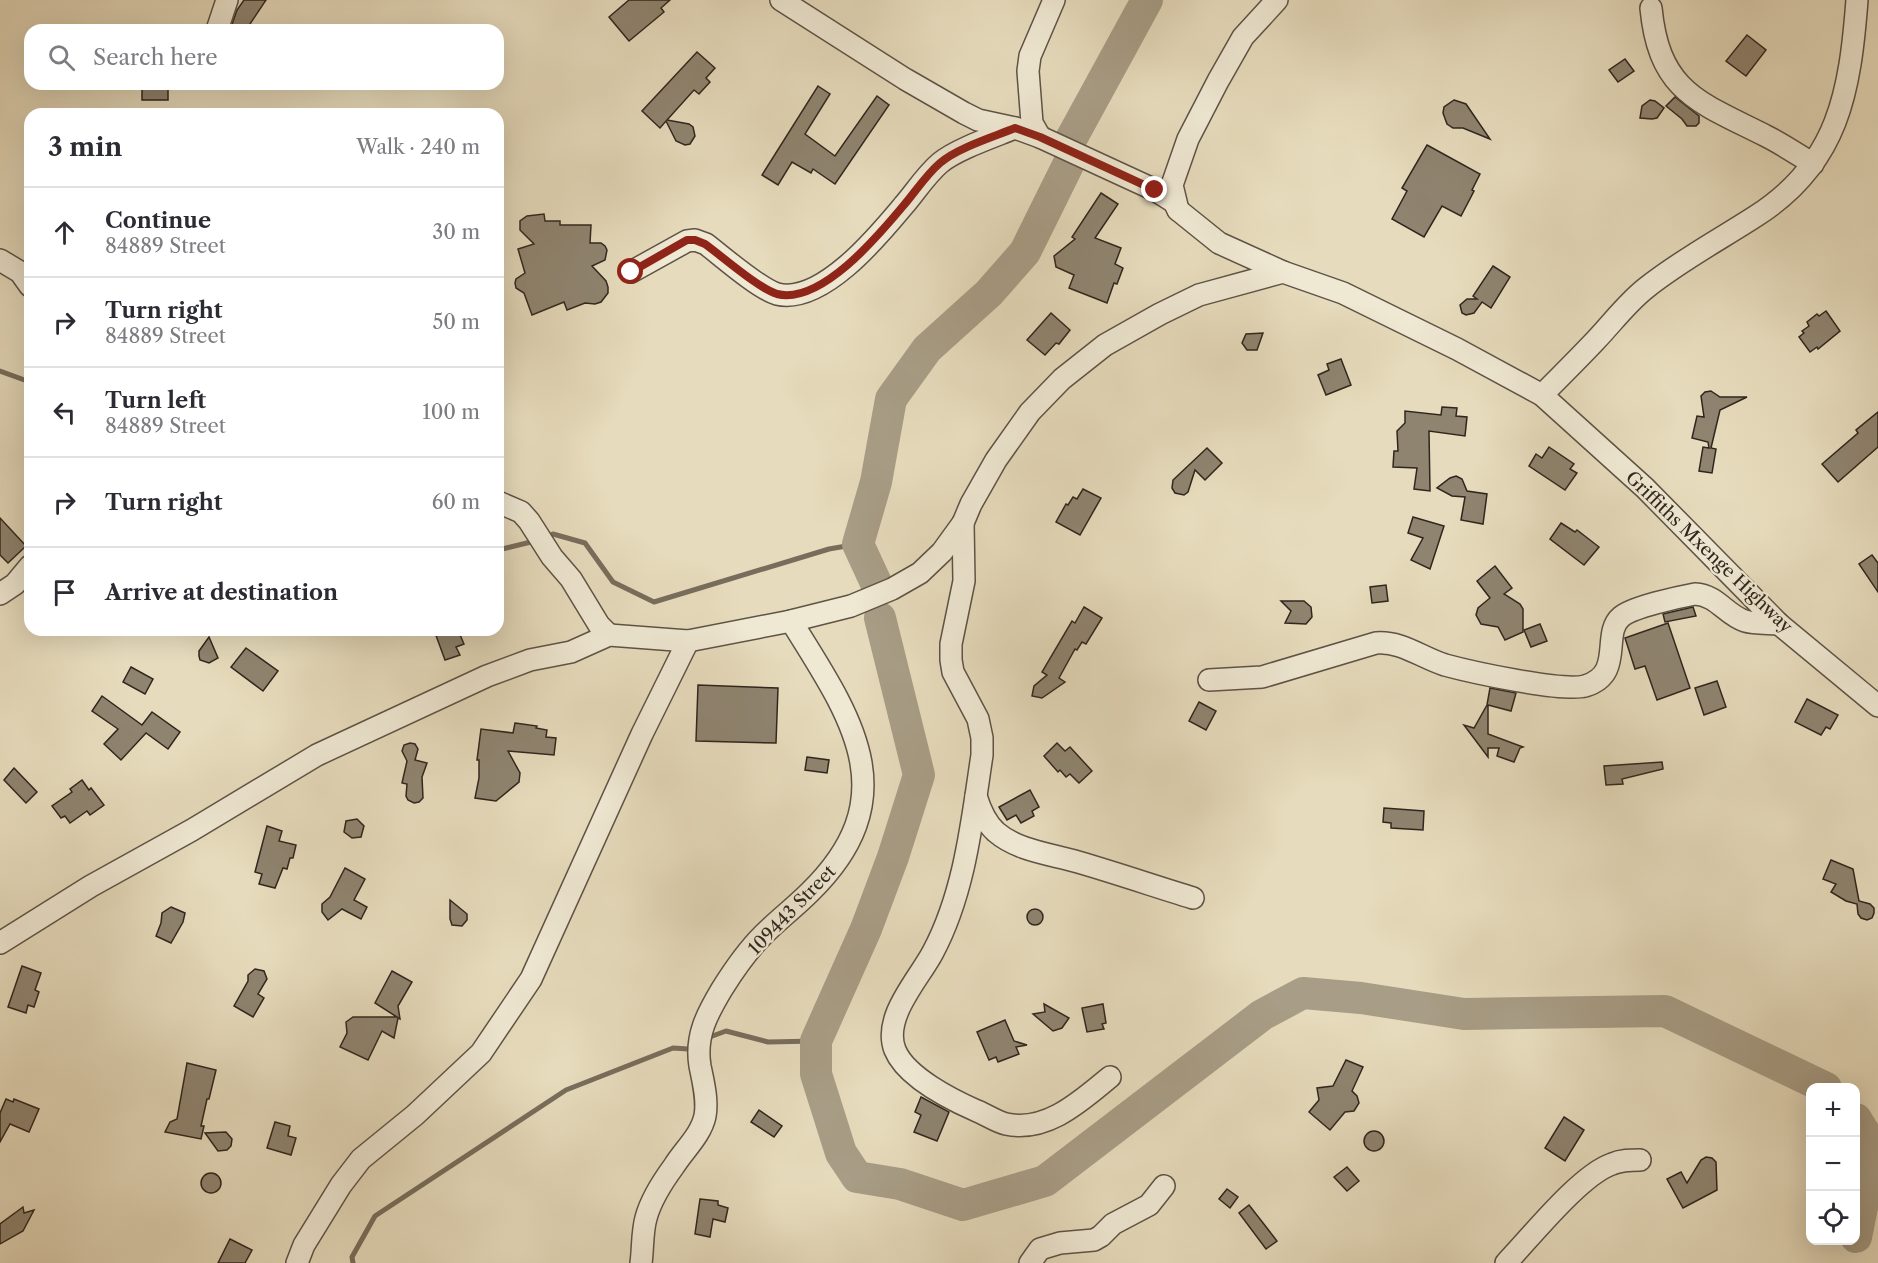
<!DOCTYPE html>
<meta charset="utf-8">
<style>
body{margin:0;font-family:"Libre Caslon Text",serif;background:#f2f2f3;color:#2b2b33}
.controls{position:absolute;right:18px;bottom:18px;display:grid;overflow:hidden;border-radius:12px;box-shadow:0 6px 24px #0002}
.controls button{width:54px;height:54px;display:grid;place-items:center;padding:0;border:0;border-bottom:2px solid #e1e1e2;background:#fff;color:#2b2b33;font:30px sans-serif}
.stop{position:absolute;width:18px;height:18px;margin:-14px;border:4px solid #8f2418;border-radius:50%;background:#fff}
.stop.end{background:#8f2418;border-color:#fff;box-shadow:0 2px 6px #0008}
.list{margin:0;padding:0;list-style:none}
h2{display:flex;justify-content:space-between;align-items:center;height:78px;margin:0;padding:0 24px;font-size:26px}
h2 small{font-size:20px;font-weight:400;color:#7c7c81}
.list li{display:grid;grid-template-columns:39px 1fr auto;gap:18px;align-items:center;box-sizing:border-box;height:90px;padding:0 24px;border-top:2px solid #e1e1e2}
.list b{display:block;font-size:22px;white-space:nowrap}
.list p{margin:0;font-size:20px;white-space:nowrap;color:#7c7c81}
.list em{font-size:20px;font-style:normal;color:#7c7c81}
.icon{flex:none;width:33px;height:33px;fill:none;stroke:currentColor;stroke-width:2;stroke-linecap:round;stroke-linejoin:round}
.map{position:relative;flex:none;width:1878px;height:1263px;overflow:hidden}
.search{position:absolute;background:#fff;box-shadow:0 6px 24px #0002;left:24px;top:24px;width:480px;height:66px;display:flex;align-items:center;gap:15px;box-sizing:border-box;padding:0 21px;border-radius:18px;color:#7c7c81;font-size:22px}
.panel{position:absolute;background:#fff;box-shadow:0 6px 24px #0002;left:24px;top:108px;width:480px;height:528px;border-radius:18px}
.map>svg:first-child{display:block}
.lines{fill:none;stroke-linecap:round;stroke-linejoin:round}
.stream{stroke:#786d5c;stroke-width:5}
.river{stroke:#a89d86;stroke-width:32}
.building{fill:#8f8470;stroke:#30261e;stroke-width:1.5}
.minor-casing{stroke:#5e5346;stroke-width:24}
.minor{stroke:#efe8d3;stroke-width:21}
.route{stroke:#8f2418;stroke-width:8}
.labels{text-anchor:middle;stroke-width:4.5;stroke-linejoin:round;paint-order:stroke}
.street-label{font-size:18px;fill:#30261e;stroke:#efe8d3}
</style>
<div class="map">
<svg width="1878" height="1263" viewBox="0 0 1878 1263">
<rect width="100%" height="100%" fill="#e6dbbc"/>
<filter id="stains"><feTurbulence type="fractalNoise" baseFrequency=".00333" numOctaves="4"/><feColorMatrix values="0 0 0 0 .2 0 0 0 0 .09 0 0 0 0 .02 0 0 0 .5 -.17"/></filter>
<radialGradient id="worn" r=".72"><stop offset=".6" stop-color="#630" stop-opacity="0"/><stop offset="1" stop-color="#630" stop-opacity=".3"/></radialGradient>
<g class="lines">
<g class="stream">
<polyline points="0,371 30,382"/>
<polyline points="545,538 553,534 585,543 613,582 654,602 829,549 858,544"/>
<polyline points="498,550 535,541"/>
<polyline points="707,1038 726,1031 768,1042 816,1041"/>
<polyline points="353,1263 352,1257 375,1216 566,1090 673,1048 688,1049"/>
</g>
<g class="river">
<polyline points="1070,141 1147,0"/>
<polyline points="876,583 858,544 876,482 891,399 927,349 989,293 1025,252 1068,165"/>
<polyline points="880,618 919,775 893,857 866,929 816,1041 816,1074 841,1153 857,1177 900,1184 963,1205 1045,1181 1262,1015 1303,993 1361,998 1464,1014 1665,1011 1826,1088"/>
<polyline points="1856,1119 1867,1137 1876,1173 1862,1207 1856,1237"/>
</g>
</g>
<g class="building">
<polygon points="244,0 266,0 246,30 230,30 237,10"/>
<polygon points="629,0 670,0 661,8 664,12 629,41 609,17"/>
<polygon points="1747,35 1766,50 1746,76 1726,61"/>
<polygon points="697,52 715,68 706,78 710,82 699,94 694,90 667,120 689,124 693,127 695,136 690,144 685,145 676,141 666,121 660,128 642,111"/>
<polygon points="1625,59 1634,71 1618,82 1609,70"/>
<rect x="142" y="84" width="26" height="16"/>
<polygon points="818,86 830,94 805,134 835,156 877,96 889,105 835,184 813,169 811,173 792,162 778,185 762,175"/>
<polygon points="1675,97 1699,116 1699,123 1696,126 1687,126 1682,119 1666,106"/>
<polygon points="1454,100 1466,104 1490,139 1463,128 1453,128 1447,124 1443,113 1444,107"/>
<polygon points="1650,100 1655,101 1664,108 1657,118 1652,119 1640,118 1642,106"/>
<polygon points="1427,145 1480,174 1472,190 1474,191 1461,216 1442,206 1424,237 1392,219 1407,191 1402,188"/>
<polygon points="1101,193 1118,204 1095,238 1121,248 1115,264 1123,268 1117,284 1114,283 1107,303 1069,288 1074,275 1056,267 1054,256 1075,239 1072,237"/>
<polygon points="544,214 545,221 560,221 560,225 591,225 590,243 601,243 605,246 607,250 605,260 592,266 606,281 608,287 608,293 601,302 595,304 585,303 567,310 564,302 532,315 524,293 516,288 515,283 516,279 525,273 518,249 534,244 520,230 520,221 527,216"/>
<polygon points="1493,266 1510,277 1491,308 1482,302 1474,313 1466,315 1462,313 1460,305 1467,299 1477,299 1473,296"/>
<polygon points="1826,311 1840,331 1818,349 1817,347 1810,352 1799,337 1804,333 1802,331 1809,326 1807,322 1817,314 1819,316"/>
<polygon points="1051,313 1070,330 1059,344 1056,343 1045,355 1027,340"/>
<polygon points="1263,333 1257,350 1247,350 1242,343 1246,334"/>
<polygon points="1341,359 1351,385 1326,395 1318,375 1329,370 1327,364"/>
<polygon points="1711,391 1720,397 1747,397 1720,410 1711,448 1716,449 1712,473 1699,471 1703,447 1709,448 1708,442 1692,438 1697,416 1704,417 1701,396 1705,392"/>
<polygon points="1442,407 1457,408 1456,416 1467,417 1465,436 1429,431 1430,491 1414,489 1417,468 1393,467 1394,451 1398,451 1397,431 1405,423 1405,411 1441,415"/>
<polygon points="1878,412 1878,447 1838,482 1822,464 1858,433 1856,430"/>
<polygon points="1549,447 1574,464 1570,469 1577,473 1565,490 1529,466 1536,454 1542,458"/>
<polygon points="1207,448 1222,463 1205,480 1195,470 1188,492 1184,495 1175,493 1172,488 1173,480"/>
<polygon points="1456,476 1462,479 1467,491 1487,494 1483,524 1461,520 1465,497 1452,496 1437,488 1450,478"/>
<polygon points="1083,489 1101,498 1080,535 1056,522 1066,504 1068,505 1073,497 1077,499"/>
<polygon points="1413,517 1444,526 1430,569 1411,560 1423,538 1408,533"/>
<polygon points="0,518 26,546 8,563 0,555"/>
<polygon points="1561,523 1575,532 1577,530 1599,547 1584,565 1550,539"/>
<polygon points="1872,555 1878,563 1878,592 1859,564"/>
<polygon points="1495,566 1512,588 1504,594 1520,604 1523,609 1523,632 1505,640 1498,627 1481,624 1476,615 1478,608 1490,598 1477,581"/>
<polygon points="1386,585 1388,601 1372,603 1370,587"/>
<polygon points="1281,601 1304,601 1311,607 1312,617 1306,624 1285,623 1291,611"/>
<polygon points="1084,607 1102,618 1086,644 1082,642 1077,650 1075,649 1059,678 1065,682 1042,698 1032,696 1034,686 1047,675 1042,672 1072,621 1075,623"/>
<polygon points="1693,607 1696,616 1665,622 1663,614"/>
<polygon points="1668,623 1690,688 1657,700 1645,666 1635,669 1625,638"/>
<polygon points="1540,624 1547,641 1531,647 1524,630"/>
<polygon points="434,630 458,630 464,644 456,647 460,655 445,660"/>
<polygon points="209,637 218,658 209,663 200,660 199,656 199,651"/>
<polygon points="246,648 278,671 263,691 231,667"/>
<polygon points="131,667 153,679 145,694 123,682"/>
<polygon points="1717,681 1726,707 1704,715 1695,688"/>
<polygon points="698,685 778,688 776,743 696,741"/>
<polygon points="1490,688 1516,693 1511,711 1488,705 1488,734 1523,747 1520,748 1514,762 1497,756 1499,748 1488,748 1488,757 1464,725 1474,728 1487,705"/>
<polygon points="102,696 142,725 152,712 180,732 168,749 146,733 121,760 104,744 118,729 92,711"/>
<polygon points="1807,699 1838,715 1830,729 1826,727 1821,735 1795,722"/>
<polygon points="1199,702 1216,711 1206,730 1189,721"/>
<polygon points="515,723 537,726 536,728 547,730 546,737 556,738 554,755 508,751 520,773 519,782 496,801 475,798 479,778 479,760 477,760 481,729 513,733"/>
<polygon points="410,743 415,744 418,749 415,760 427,763 422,777 423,798 419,802 414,803 408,800 406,796 407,784 402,783 407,761 402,751 404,745"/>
<polygon points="1057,743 1065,751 1070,747 1092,771 1079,783 1070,774 1066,777 1060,770 1058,772 1044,756"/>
<polygon points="807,757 829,760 827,773 805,770"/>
<polygon points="1662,762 1663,769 1622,779 1623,784 1606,785 1604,766"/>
<polygon points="14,768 37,792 26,803 4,780"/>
<polygon points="82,780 89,790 91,788 104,805 90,815 87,811 70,823 65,816 61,818 52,806 72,792 70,789"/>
<polygon points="1030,790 1039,807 1032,811 1034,816 1021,823 1016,815 1007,820 999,807"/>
<polygon points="1384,808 1424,811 1423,830 1391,828 1391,823 1383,822"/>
<polygon points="357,819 364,826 361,837 352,838 344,832 346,821"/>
<polygon points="267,826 282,831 279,841 296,845 293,858 290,858 287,869 283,868 275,888 259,884 262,874 255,872"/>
<polygon points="1831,860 1853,869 1859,901 1870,904 1874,908 1874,913 1872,918 1867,920 1861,918 1858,914 1857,904 1846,901 1831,892 1836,884 1823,879"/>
<polygon points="345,868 365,879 354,900 367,907 361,919 342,909 328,920 322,912 322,904 330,897"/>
<polygon points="450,900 467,914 467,920 462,926 452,925 450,919"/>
<polygon points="171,907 185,913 183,922 171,943 156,936 161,923 162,913"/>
<circle cx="1035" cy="917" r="8"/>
<polygon points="22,966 41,973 35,990 39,992 34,1007 28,1005 26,1013 8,1007"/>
<polygon points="255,969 264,971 267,979 258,994 264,998 253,1017 234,1006 248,981 248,975"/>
<polygon points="392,971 412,982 398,1006 400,1019 398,1018 394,1038 382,1031 368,1060 340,1047 347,1033 346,1022 353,1017 397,1017 375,1003"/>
<polygon points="1044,1004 1069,1018 1062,1028 1053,1031 1033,1014 1045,1012"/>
<polygon points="1103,1004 1106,1023 1102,1024 1104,1029 1087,1032 1082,1008"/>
<polygon points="1005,1020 1014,1041 1027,1045 1016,1047 1019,1054 998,1062 996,1057 989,1060 977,1032"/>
<polygon points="1346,1060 1363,1067 1352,1091 1357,1096 1359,1103 1354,1111 1345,1112 1330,1130 1309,1112 1319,1100 1317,1088 1333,1086"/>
<polygon points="187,1063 216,1070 209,1099 207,1099 201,1126 204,1126 201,1139 165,1132 170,1122 177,1119"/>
<polygon points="921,1097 949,1112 937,1141 914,1132 921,1115 915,1112"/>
<polygon points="6,1099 13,1102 14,1099 39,1109 29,1132 10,1124 0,1142 0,1113"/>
<polygon points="759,1110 782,1126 774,1137 751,1122"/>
<polygon points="1564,1117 1584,1130 1565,1161 1545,1148"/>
<polygon points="275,1122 290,1126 288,1136 296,1138 291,1155 267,1148"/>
<circle cx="1374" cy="1141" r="10"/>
<polygon points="226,1132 232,1139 231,1146 227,1150 218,1151 205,1133"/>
<polygon points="1706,1157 1712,1158 1716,1162 1717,1190 1683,1208 1667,1179 1681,1172 1687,1183 1701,1160"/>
<polygon points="1347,1167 1359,1181 1347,1191 1334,1177"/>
<circle cx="211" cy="1183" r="10"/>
<polygon points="1227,1189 1238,1197 1230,1208 1219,1199"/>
<polygon points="700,1199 718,1201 718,1205 728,1208 725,1222 713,1219 710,1237 695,1234"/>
<polygon points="1249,1205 1277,1241 1266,1249 1239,1213"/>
<polygon points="23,1207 24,1213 34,1210 23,1231 0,1244 0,1224"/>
<polygon points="230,1239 252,1250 245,1263 218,1263"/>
</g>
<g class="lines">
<defs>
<g id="minor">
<polyline points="781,0 905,79 964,113 978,120 1015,128 1040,137 1155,190 1174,202 1178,210 1219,243 1283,272"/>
<path d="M1651,8c8,84 48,94 115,128 16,8 31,18 47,28"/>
<polyline points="217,30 227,0"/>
<polyline points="1040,137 1032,123 1028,71 1030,56 1054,0"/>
<polyline points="1178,210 1172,185 1188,139 1218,81 1243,37 1277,0"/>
<polyline points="0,260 20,272 30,286"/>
<path d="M631,272l56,-31 8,-1 11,4c17,13 52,44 71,50 45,11 102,-59 127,-89 12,-14 22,-30 36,-42 17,-14 53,-26 75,-35"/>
<path d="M1542,395c18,-18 36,-36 54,-55 17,-18 31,-37 50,-52 35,-28 73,-48 110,-72 83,-53 94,-125 101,-216"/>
<polyline points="498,502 521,512 529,521 552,557 571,579 599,625 609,635"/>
<path d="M963,523l1,58 -13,63v16l2,12 25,47 4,19v17c-10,66 -17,137 -49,197 -14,27 -51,65 -38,98 11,27 57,50 82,61 10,4 20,11 29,13 41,9 76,-24 104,-47"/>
<polyline points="0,594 15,584 30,566"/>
<path d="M1209,680l53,-3 114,-34c26,-2 44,14 69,22 26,7 117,27 140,21 40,-12 16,-52 36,-69 11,-10 58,-20 74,-23 22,1 31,21 50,27 10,3 23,2 34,3"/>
<path d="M976,796c4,13 9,26 20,36 22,19 55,22 82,30 38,11 76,24 115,36"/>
<polyline points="0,943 91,886 192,830 317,755 487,676 530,660 571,652 609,635 688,641 791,621 851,606 892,589 920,573 942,552 963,523 971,504 996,460 1030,412 1062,379 1105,345 1160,314 1199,295 1283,272 1343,293 1457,349 1542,395 1645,488 1779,624 1878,706"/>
<polyline points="297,1263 304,1245 341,1185 361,1159 415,1115 481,1053 531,979 642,734 688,641"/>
<path d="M641,1263c2,-14 1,-31 5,-45 5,-19 17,-37 28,-52 10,-16 27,-31 31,-50 3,-16 -2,-35 -5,-50 -5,-30 7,-52 22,-77 10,-16 27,-40 41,-54 15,-15 32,-28 47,-43 98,-96 41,-175 -19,-271"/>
<polyline points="1030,1263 1040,1249 1060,1243 1094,1240 1101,1236 1113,1224 1149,1205 1164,1186"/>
<path d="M1506,1263c25,-26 74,-88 106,-99 9,-4 18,-4 28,-4"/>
</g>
</defs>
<use href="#minor" class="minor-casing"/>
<use href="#minor" class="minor"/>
</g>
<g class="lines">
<path class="route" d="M631,272l56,-32h8l10,4c18,13 53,44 72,50 44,11 102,-59 127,-89 12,-14 22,-30 36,-42 17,-15 53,-26 75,-35l25,9 115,53"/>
</g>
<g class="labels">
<g class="street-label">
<text transform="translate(1709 552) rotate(44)" y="6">Griffiths Mxenge Highway</text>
<text transform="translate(792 910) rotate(-46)" y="6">109443 Street</text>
</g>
</g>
<rect width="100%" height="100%" filter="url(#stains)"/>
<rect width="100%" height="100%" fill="url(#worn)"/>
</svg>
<div class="controls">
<button>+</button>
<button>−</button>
<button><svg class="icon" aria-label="locate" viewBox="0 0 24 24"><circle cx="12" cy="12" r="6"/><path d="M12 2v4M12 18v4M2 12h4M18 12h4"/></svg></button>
</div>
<div class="stop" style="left:631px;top:272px"></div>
<div class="stop end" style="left:1155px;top:190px"></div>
<div class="search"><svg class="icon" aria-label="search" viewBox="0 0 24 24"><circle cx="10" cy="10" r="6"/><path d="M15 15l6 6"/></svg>Search here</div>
<section class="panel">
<h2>3 min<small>Walk · 240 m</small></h2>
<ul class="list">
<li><svg class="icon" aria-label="ahead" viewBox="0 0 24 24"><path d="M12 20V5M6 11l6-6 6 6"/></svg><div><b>Continue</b><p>84889 Street</p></div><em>30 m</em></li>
<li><svg class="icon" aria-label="right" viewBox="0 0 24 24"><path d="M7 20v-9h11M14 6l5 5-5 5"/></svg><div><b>Turn right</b><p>84889 Street</p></div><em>50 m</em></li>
<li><svg class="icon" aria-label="left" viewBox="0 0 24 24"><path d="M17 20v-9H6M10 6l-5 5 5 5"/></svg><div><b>Turn left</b><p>84889 Street</p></div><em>100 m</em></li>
<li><svg class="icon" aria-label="right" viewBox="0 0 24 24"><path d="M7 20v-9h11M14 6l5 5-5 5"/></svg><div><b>Turn right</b></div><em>60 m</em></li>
<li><svg class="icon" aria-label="arrive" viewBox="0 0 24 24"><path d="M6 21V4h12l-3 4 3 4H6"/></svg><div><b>Arrive at destination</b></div></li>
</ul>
</section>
</div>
